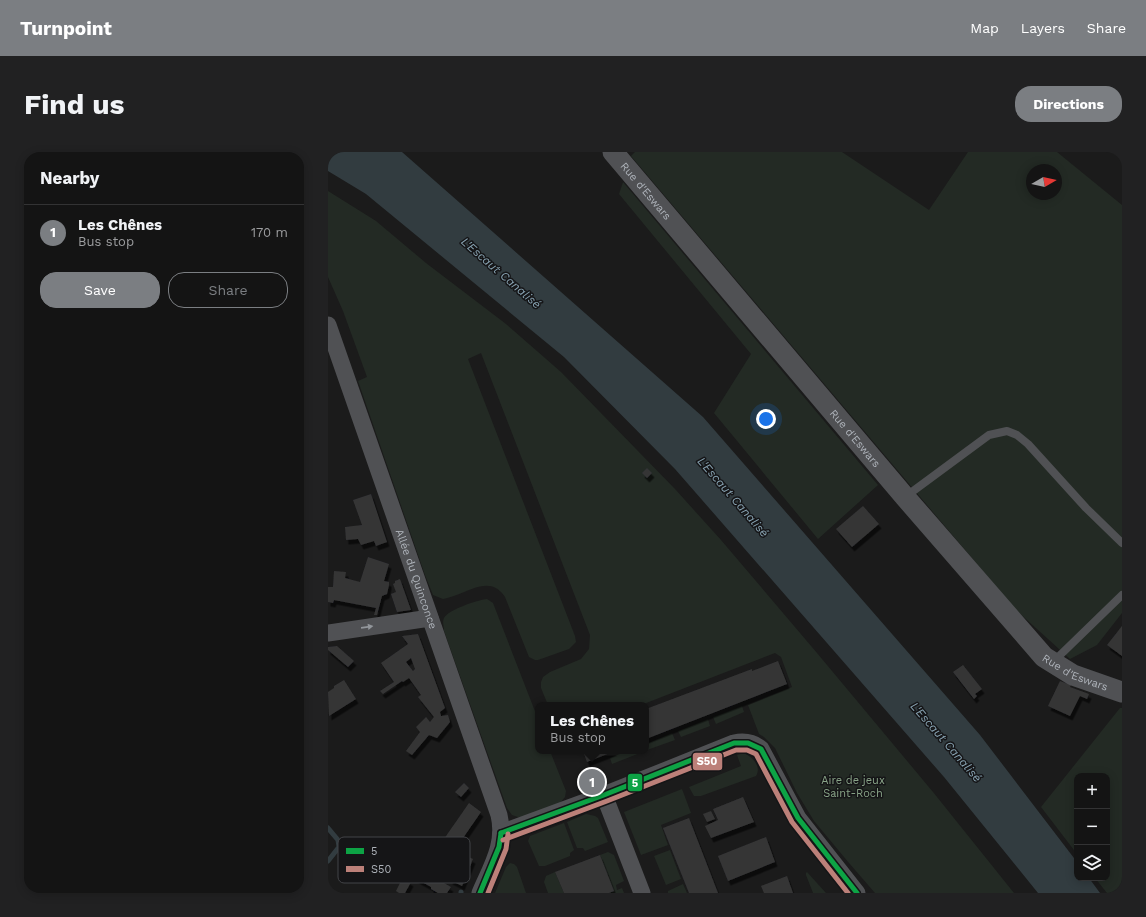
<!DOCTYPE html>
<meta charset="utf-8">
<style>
body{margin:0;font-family:"Work Sans",sans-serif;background:#212122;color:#f1f3f6}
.controls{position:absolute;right:12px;bottom:12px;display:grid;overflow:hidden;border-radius:8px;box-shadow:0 2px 10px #0003}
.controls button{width:36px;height:36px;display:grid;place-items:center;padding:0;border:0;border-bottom:1px solid #333334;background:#141414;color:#f1f3f6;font:20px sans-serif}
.compass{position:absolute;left:698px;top:12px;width:36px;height:36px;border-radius:50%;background:#141414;box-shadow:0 2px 10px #0003;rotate:81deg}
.you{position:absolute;left:438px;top:267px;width:14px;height:14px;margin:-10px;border:3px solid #fff;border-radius:50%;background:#1a73e8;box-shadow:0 0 0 6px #1a73e833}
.badge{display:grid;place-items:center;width:26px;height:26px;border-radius:50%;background:#7b7e82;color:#fff;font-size:13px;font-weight:700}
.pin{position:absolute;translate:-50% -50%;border:2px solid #fff;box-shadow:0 1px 4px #0006}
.popup{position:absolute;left:207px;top:550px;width:114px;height:52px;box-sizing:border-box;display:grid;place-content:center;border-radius:8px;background:#141414;filter:drop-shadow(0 1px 3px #0005);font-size:13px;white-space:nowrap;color:#9d9ea0}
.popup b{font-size:15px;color:#f1f3f6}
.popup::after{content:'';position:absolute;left:50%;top:100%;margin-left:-8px;border:8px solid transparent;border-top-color:#141414}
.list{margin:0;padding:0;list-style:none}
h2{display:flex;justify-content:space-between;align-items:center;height:52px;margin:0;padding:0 16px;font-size:17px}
h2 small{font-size:13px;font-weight:400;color:#9d9ea0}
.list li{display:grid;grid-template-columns:26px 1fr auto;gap:12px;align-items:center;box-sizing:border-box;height:56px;padding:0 16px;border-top:1px solid #333334}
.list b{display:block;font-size:15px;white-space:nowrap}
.list p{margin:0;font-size:13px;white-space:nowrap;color:#9d9ea0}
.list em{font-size:13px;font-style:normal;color:#9d9ea0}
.actions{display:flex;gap:8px;padding:12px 16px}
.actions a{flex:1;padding:9px 0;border:1px solid #7b7e82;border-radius:16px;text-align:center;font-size:14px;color:#7b7e82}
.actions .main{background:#7b7e82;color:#fff}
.icon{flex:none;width:22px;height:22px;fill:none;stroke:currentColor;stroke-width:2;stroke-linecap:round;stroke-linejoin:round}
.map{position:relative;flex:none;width:794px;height:741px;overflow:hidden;border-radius:16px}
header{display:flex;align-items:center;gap:24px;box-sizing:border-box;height:56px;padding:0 20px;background:#7b7e82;color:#fff}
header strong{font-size:19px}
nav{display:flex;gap:22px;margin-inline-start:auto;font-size:14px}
.intro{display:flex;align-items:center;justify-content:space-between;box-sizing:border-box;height:96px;padding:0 24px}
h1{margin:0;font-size:28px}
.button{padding:10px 18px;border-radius:16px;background:#7b7e82;color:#fff;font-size:14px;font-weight:700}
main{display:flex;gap:24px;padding:0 24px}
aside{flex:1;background:#141414;border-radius:16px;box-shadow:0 2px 10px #0003}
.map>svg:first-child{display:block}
.green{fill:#232a24;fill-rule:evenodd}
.water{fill:#323c40}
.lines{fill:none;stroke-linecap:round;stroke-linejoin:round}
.stream{stroke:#323c40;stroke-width:5}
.building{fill:#353536;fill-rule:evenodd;filter:url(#shadow)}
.service{stroke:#505154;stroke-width:8}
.minor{stroke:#505154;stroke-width:17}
.tertiary{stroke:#505154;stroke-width:21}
.bus-1-casing{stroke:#151517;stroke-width:8}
.bus-2-casing{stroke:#151517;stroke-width:8}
.bus-1{stroke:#0da345;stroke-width:5}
.bus-2{stroke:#bc8079;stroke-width:5}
.oneway{fill:#92969b}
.labels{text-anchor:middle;stroke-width:3;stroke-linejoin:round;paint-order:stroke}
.street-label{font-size:11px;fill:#aeb3ba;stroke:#151517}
.park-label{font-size:11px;fill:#88a387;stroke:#151517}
.water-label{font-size:12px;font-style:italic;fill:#88a3b2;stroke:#151517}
.key{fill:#151517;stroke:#434448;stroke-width:1}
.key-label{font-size:11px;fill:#aeb3ba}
.line-badge{stroke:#151517;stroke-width:1.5}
.badge-label{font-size:11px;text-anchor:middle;font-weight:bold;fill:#fff}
</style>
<header>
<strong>Turnpoint</strong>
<nav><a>Map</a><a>Layers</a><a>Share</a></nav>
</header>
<div class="intro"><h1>Find us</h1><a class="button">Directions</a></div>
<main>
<aside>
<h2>Nearby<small></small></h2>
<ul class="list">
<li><span class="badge">1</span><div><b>Les Chênes</b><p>Bus stop</p></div><em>170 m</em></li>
</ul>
<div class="actions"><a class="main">Save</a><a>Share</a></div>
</aside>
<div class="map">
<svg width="794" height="741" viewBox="0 0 794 741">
<defs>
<filter id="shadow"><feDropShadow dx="2.5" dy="4.5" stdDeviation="0" flood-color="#0009"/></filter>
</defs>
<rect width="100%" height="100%" fill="#1b1b1b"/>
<g class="green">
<path d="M307,0h207l87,58 39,-58h89l65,53v408l-25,32 -27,14 -54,-49 -385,-454zM704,18h24v24h-24z"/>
<polygon points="295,30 550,333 490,387 386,261 423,202 291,42"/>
<path d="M0,39l48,30 50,42 80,61 55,48 114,117 46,51 96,113 116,139 81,101h-139l-26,-30 -35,-42 -17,-28 -22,-45 -11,-11 -5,-3 -11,-29 44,-18 -11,-30 -6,-4 -134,52h-93l-7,-17v-6l2,-5 7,-5 31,-13 8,-10 1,-14 -109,-282 -13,6 107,277 1,6 -7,7 -31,11h-3l-6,-3 -24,-60c-16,-25 -41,-1 -62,2l-10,-4 -8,-20 -67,-194 9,-4 -24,-66 -15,-34z"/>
<path d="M159,447l6,4 45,116v32h12l16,40 -1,6 -5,6 -39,15 -9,-3 -5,-7 -63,-177c0,-5 -2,-9 0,-13 4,-8 33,-18 43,-19z"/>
<polygon points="414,554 416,560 388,572 385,565"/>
<polygon points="792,556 794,556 794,741 779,741 767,726 779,726 779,624 749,624 749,702 713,655"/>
<polygon points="380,567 382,574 353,585 350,579"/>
<polygon points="344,581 347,588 319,598 318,592"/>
<polygon points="299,599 311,599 312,601 284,612 282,606"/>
<path d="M416,601c8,4 18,13 12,23l-55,20h-7l-5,-9 52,-21 -4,-11z"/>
<polygon points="354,637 363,661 333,673 340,693 313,703 296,660"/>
<polygon points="258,662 267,664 270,666 280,690 257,699 255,696 249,696 239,670"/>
<polygon points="236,671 246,698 242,701 242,704 217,714 211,714 200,689 202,684"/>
<polygon points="342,698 353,727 338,733 326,704"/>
<polygon points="280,700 286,703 296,729 288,733 289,738 294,736 296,741 281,741 286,739 272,703"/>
<polygon points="182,711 186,712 189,715 198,741 167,741 178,715"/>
<polygon points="227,720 236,741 220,741 216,730 218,724"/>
<polygon points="479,720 498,741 485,741 478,723 478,721"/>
<polygon points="355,732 359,741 340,741 340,739"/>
</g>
<polygon class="water" points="0,0 74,0 375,265 652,583 749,710 749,726 761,726 772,741 710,741 616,625 347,317 236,205 38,42 0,19"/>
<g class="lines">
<g class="stream">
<polyline points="0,676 10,688 11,695 0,709"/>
<polyline points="133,741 133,740"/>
</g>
</g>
<g class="building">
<polygon points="319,316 324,321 319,326 314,321"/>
<polygon points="43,342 59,390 48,394 46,389 33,393 30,387 18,388 17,375 34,373 25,348"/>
<polygon points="535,354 551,372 524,395 508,377"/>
<polygon points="40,405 61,412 56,429 61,430 61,433 59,442 54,444 49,463 46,463 48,456 6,448 5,451 0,450 0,435 5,435 6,419 18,420 17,426 32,430"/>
<polygon points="72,427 83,458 69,460 63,442 68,440 65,432 67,431 67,429"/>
<polygon points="794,474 794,504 779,493"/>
<path d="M90,482l27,74 -5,4 1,4 7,-1 2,7 -13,16 -8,-3 -17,20 -6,-4 14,-19 -4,-5 10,-10 4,5 4,-5 -16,-20 3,-2 -12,-17 -6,4 -1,-1 -19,13 -3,-3 14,-9 -13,-19 27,-19 -6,-8zM83,506l4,11 -2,2 -7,-9z"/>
<polygon points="9,494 26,509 20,515 0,498 0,495"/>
<polygon points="450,509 459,532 318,587 318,557 424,517 424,519"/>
<polygon points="635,513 654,537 647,542 649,544 646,547 625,520"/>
<polygon points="16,528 28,547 1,564 0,540 6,536 6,534"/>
<polygon points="732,529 743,533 742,535 761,542 759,547 752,544 742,564 720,554"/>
<polygon points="255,599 287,599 259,610"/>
<polygon points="136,631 141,636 133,645 127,640"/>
<polygon points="415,645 426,670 383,686 377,674 390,668 385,657"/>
<polygon points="141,651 153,660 124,702 115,695 112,699 109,697"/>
<polygon points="383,659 387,667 379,670 375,662"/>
<polygon points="361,666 390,741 361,741 335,676"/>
<polygon points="438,685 447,710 400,729 390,704"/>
<polygon points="133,702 145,707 134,734 122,728"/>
<polygon points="272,703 286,739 281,741 236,741 227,720"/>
<polygon points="89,719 97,723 98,721 123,735 119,741 110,741 103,737 103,735 85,725"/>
<polygon points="459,724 465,741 436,741 433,734"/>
<polygon points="75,725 83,730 77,741 71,741 68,739"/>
</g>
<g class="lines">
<g class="service">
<polyline points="577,345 661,283 679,279 689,283 700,292 758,356 794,391"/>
<polyline points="725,510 794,443"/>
</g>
<g class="minor">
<path id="s1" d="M0,173l171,490c7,29 -8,52 -19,78"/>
<polyline points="0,481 102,466"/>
<polyline points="276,643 314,741"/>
<path d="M173,681l103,-38 130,-52c10,-2 19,-1 27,6l37,69 59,75"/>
</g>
<path class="tertiary" id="s2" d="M285,0l292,345 139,160 29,18 49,17"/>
<defs>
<g id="bus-1">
<polyline points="173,681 276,643 406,591 420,591 433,597 470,666 529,741"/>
<polyline points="152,741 171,695 173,681"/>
</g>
<g id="bus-2">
<polyline points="175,688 279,649 408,598 419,598 428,602 464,670 520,741"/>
<polyline points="160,741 178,697 180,682"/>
</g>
</defs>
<use href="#bus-1" class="bus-1-casing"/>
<use href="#bus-2" class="bus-2-casing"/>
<use href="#bus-1" class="bus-1"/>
<use href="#bus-2" class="bus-2"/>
</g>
<defs><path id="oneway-solid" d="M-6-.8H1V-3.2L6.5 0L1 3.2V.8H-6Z"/></defs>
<use class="oneway" href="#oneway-solid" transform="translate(39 475) rotate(-8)"/>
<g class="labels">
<g class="street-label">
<text dy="4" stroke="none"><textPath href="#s2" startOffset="51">Rue d'Eswars</textPath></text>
<text dy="4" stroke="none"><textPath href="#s2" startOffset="375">Rue d'Eswars</textPath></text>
<text dy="4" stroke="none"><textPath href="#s1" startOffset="269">Allée du Quinconce</textPath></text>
<text dy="4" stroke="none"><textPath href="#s2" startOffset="699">Rue d'Eswars</textPath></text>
</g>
<g class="park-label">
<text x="525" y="632">Aire de jeux<tspan x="525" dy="13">Saint-Roch</tspan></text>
</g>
<g class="water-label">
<text transform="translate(173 121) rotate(41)" y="4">L'Escaut Canalisé</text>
<text transform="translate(405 345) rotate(49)" y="4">L'Escaut Canalisé</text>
<text transform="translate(618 590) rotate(49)" y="4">L'Escaut Canalisé</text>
</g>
</g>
<rect x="10" y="685" width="132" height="46" rx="6" class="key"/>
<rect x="18" y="696" width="18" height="6" fill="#0da345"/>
<rect x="18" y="714" width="18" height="6" fill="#bc8079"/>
<g class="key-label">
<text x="43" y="703">5</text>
<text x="43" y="721">S50</text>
</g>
<g class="line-badge">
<rect x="364" y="600" width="31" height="19" rx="4" fill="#bc8079"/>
<rect x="299" y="621" width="16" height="19" rx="4" fill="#0da345"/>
</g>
<g class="badge-label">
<text x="379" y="613">S50</text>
<text x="307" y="635">5</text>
</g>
</svg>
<div class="controls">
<button>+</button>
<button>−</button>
<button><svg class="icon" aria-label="layers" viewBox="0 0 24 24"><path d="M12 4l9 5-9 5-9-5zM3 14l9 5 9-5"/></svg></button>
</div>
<svg class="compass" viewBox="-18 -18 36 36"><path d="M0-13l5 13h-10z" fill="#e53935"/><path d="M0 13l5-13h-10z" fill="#9d9ea0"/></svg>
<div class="you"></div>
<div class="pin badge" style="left:264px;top:630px">1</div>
<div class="popup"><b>Les Chênes</b>Bus stop</div>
</div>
</main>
